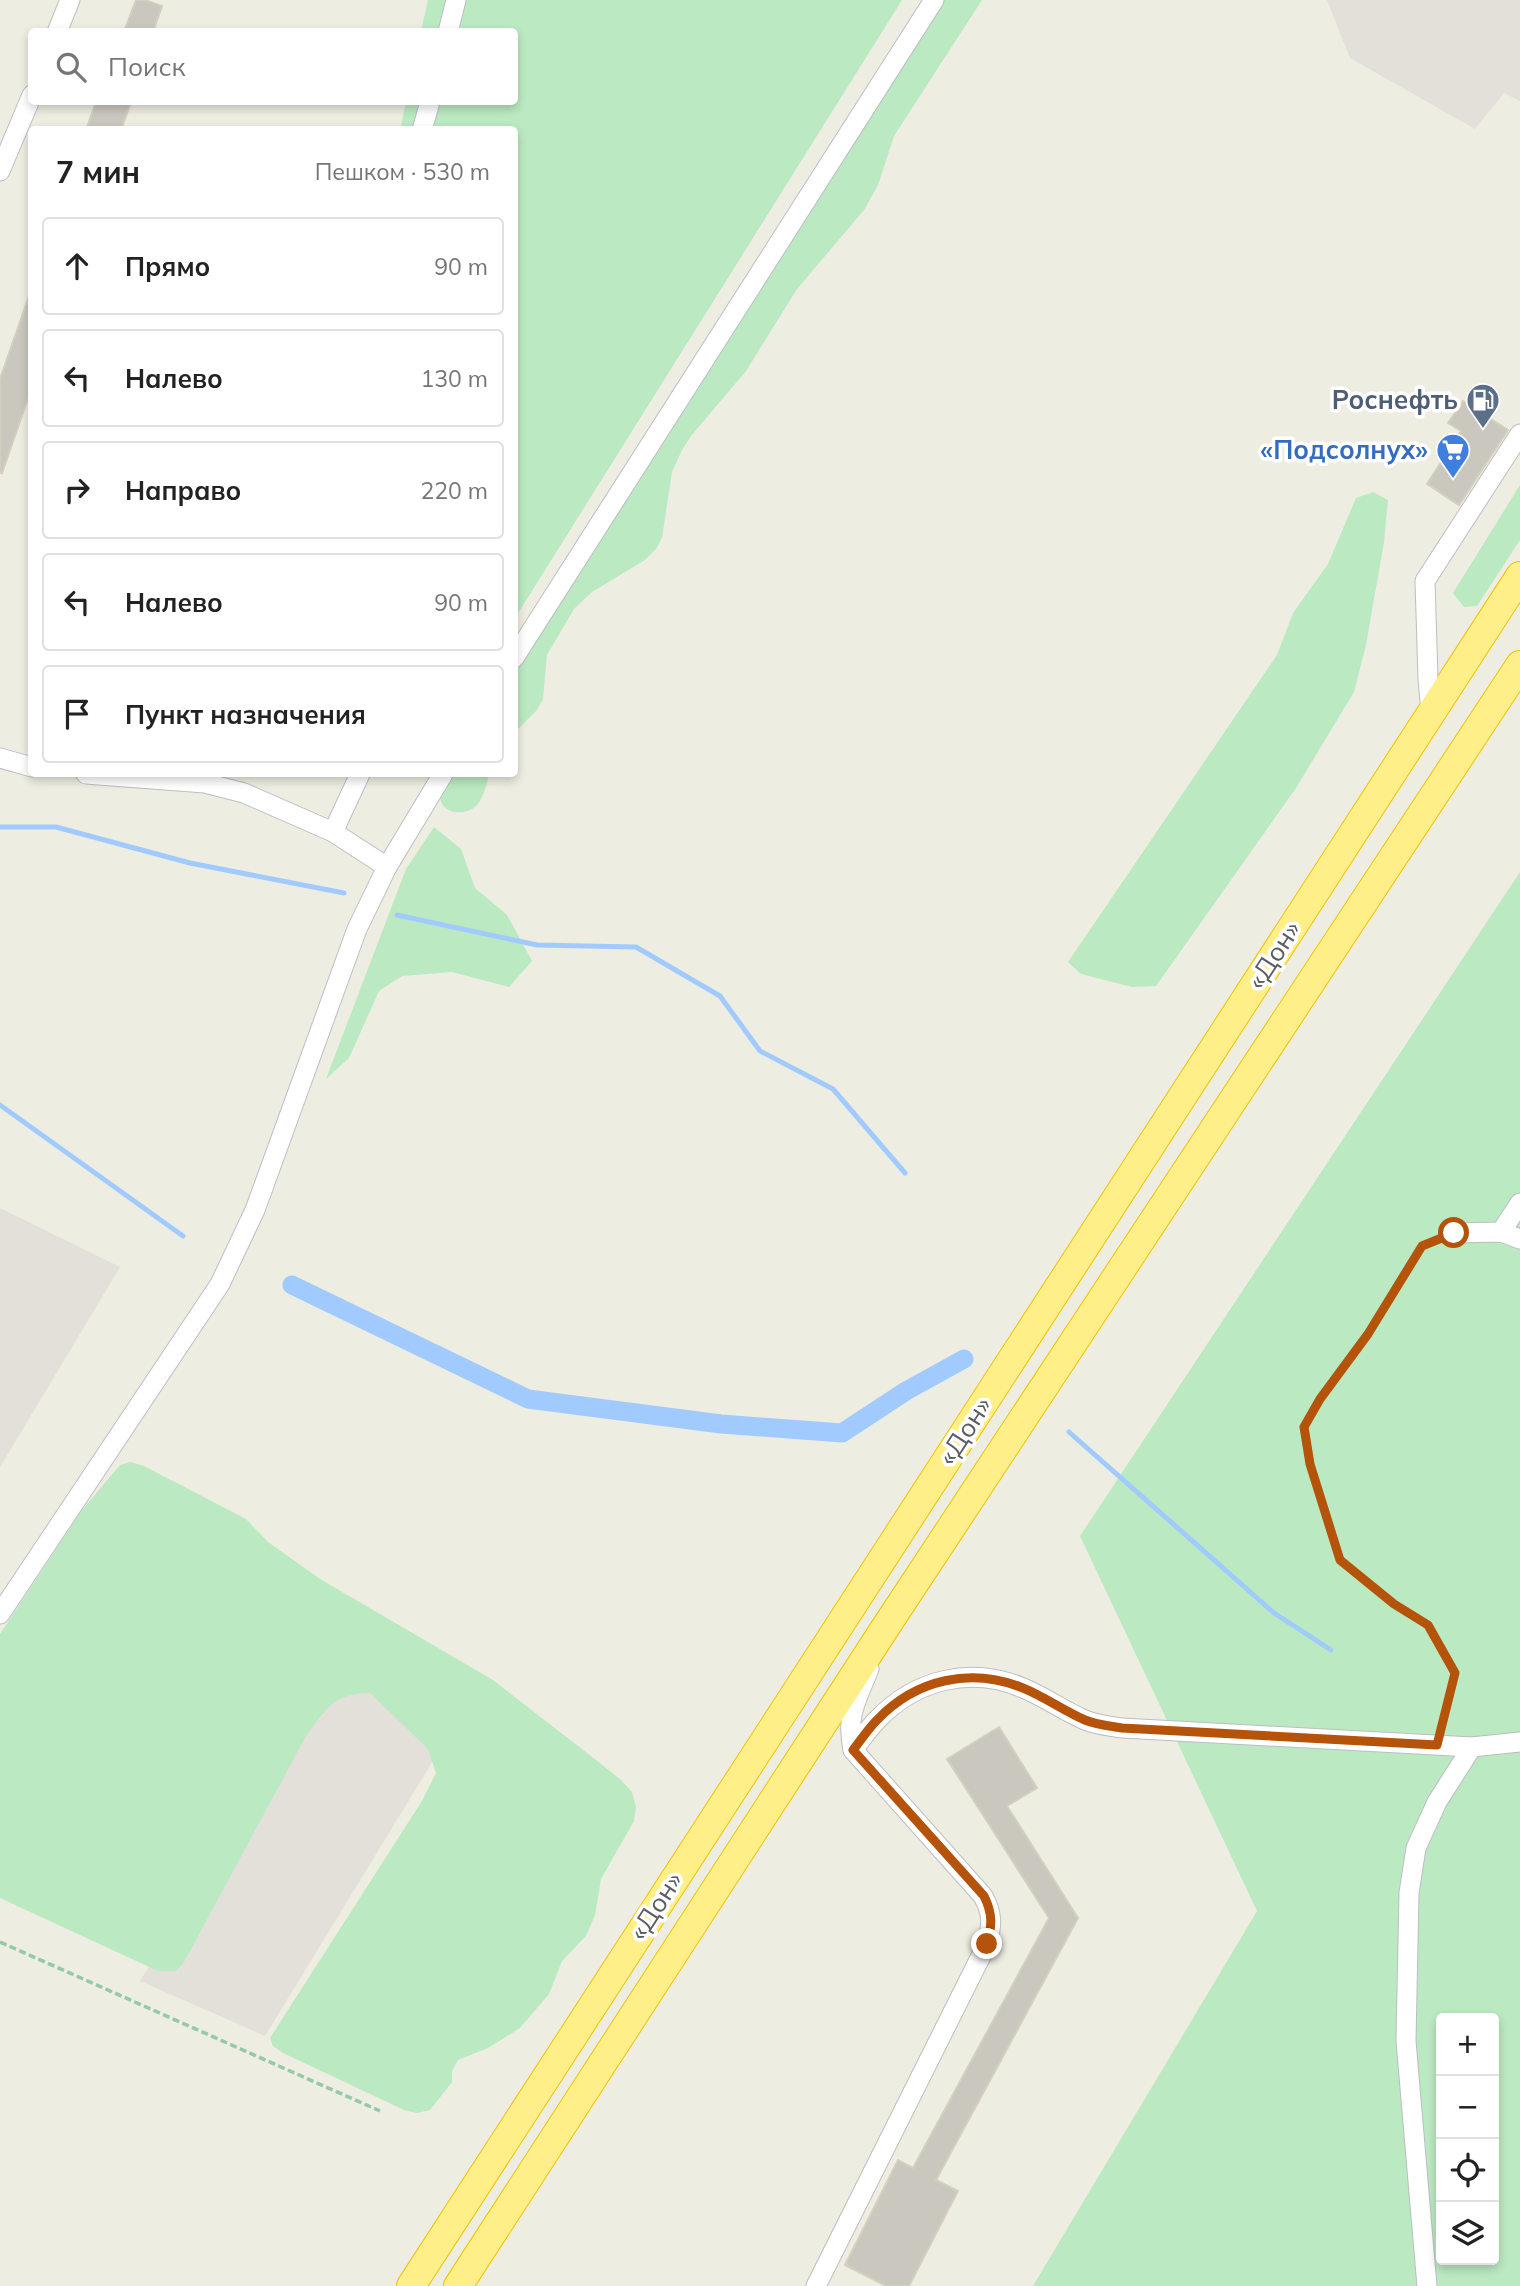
<!DOCTYPE html>
<html lang="ru">
<meta charset="utf-8">
<style>
body{margin:0;font-family:Mulish,sans-serif;background:#f6f6f6;color:#222}
.controls{position:absolute;right:21px;bottom:21px;display:grid;overflow:hidden;border-radius:7px;box-shadow:0 4px 10px #0003}
.controls button{width:63px;height:63px;display:grid;place-items:center;padding:0;border:0;border-bottom:2px solid #e0e0e0;background:#fff;color:#222;font:35px sans-serif}
.stop{position:absolute;width:21px;height:21px;margin:-16px;border:5px solid #b45309;border-radius:50%;background:#fff}
.stop.end{background:#b45309;border-color:#fff;box-shadow:0 2px 7px #0008}
.list{margin:0;padding:0;list-style:none}
h2{display:flex;justify-content:space-between;align-items:center;height:91px;margin:0;padding:0 28px;font-size:30px}
h2 small{font-size:23px;font-weight:400;color:#767676}
.list li{display:grid;grid-template-columns:46px 1fr auto;gap:21px;align-items:center;box-sizing:border-box;height:98px;margin:0 14px 14px;padding:0 14px;border:2px solid #e0e0e0;border-radius:7px}
.list b{display:block;font-size:26px;white-space:nowrap}
.list em{font-size:23px;font-style:normal;color:#767676}
.icon{flex:none;width:38px;height:38px;fill:none;stroke:currentColor;stroke-width:2;stroke-linecap:round;stroke-linejoin:round}
.map{position:relative;flex:none;width:1520px;height:2286px;overflow:hidden}
.search{position:absolute;background:#fff;box-shadow:0 4px 10px #0003;left:28px;top:28px;width:490px;height:77px;display:flex;align-items:center;gap:18px;box-sizing:border-box;padding:0 24px;border-radius:7px;color:#767676;font-size:26px}
.panel{position:absolute;background:#fff;box-shadow:0 4px 10px #0003;left:28px;top:126px;width:490px;height:651px;border-radius:7px}
.map>svg:first-child{display:block}
.industrial{fill:#e2e0d9}
.green{fill:#bbe9c1;fill-rule:evenodd}
.lines{fill:none;stroke-linecap:round;stroke-linejoin:round}
.stream{stroke:#a1cbff;stroke-width:5}
.canal{stroke:#a1cbff;stroke-width:19}
.building{fill:#c9c7be;stroke:#d4d0bf;stroke-width:2}
.minor-casing{stroke:#bcbec4;stroke-width:21}
.highway-casing{stroke:#f0c200;stroke-width:30}
.path{stroke:#94caaa;stroke-width:3.5;stroke-dasharray:7 3.5;stroke-linecap:butt}
.minor{stroke:#fff;stroke-width:19}
.highway{stroke:#ffef88;stroke-width:28}
.route{stroke:#b45309;stroke-width:9}
.labels{text-anchor:middle;stroke-width:7;stroke-linejoin:round;paint-order:stroke}
.service-label{font-size:26px;font-weight:bold;fill:#4e5e75;stroke:#fff;text-anchor:end}
.shop-label{font-size:26px;font-weight:bold;fill:#366cbe;stroke:#fff;text-anchor:end}
.street-label{font-size:26px;fill:#5a5d64;stroke:#fff}
</style>
<div class="map">
<svg width="1520" height="2286" viewBox="0 0 1520 2286">
<rect width="100%" height="100%" fill="#eeede1"/>
<g class="industrial">
<polygon points="1327,0 1520,0 1520,101 1504,93 1475,129 1350,58"/>
<polygon points="0,1208 120,1267 0,1467"/>
<polygon points="342,1657 439,1751 265,2036 140,1981"/>
</g>
<g class="green">
<polygon points="428,0 902,0 515,618 514,130 400,130 406,102 514,102 514,32 421,31"/>
<polygon points="944,0 982,0 894,136 878,185 864,210 797,289 746,371 691,436 682,450 672,472 662,538 656,549 645,560 592,592 574,609 547,655 543,699 537,710 515,732 515,666"/>
<polygon points="1520,485 1520,540 1477,606 1464,607 1453,593"/>
<polygon points="1373,492 1388,500 1384,542 1366,645 1354,692 1296,788 1156,986 1132,987 1081,974 1068,962 1277,655 1293,613 1328,564 1356,498"/>
<path d="M449,774h40c-2,9 -5,23 -12,31 -11,12 -38,10 -37,-11 1,-6 6,-14 9,-20z"/>
<polygon points="434,827 461,849 475,888 507,915 532,961 509,987 452,972 402,976 379,991 349,1058 326,1079 406,869"/>
<path d="M1520,872v1414h-487l224,-375 -177,-375zM1441,2018h53v242h-53z"/>
<path d="M130,1462l14,4 102,53 22,23 52,37 173,101 103,80 25,20 11,12 4,15 -2,14 -33,58 -6,36 -9,21 -24,25 -13,33 -29,34 -32,20 -30,12 -6,11v11l-22,28 -13,3 -13,-3 -121,-57 -10,-7 -3,-8 152,-237 14,-28 -8,-24 -58,-56c-36,0 -44,16 -64,43l-122,226 -8,9h-18l-158,-73v-264l82,-124 38,-45z"/>
</g>
<g class="lines">
<g class="stream">
<polyline points="0,827 56,827 190,863 344,893"/>
<polyline points="397,915 537,945 636,947 720,996 760,1051 833,1089 905,1173"/>
<polyline points="0,1105 183,1236"/>
<polyline points="1069,1432 1274,1613 1331,1650"/>
</g>
<polyline class="canal" points="292,1285 528,1399 721,1424 842,1433 906,1391 964,1359"/>
</g>
<g class="building">
<polygon points="136,0 145,0 162,6 153,32 124,32"/>
<polygon points="96,102 118,102 130,105 121,130 86,130"/>
<polygon points="29,296 32,296 32,387 2,473 0,473 0,379"/>
<polygon points="1463,401 1508,430 1459,505 1427,484 1461,431 1448,423"/>
<polygon points="999,1727 1037,1788 1007,1806 1078,1918 936,2180 958,2191 909,2286 886,2286 845,2265 898,2160 913,2168 1049,1918 947,1759"/>
</g>
<g class="lines">
<defs>
<g id="minor">
<polyline points="57,32 70,0"/>
<polyline points="448,32 456,0"/>
<polyline points="422,130 430,102"/>
<polyline points="0,171 32,95"/>
<polyline points="514,658 934,0"/>
<polyline points="1431,713 1428,679 1425,581 1520,434"/>
<polyline points="0,758 32,767"/>
<polyline points="86,774 205,783 244,793 333,832 387,867"/>
<polyline points="333,832 360,774"/>
<polyline points="1501,1232 1520,1203"/>
<polyline points="1454,1233 1501,1232 1520,1239"/>
<polyline points="0,1614 220,1284 255,1210 357,929 387,867 443,774"/>
<path d="M853,1750c8,-10 15,-21 24,-30 39,-41 94,-54 146,-32 22,9 41,23 62,32 12,5 25,6 37,8l350,19 48,-5"/>
<path d="M816,2286l171,-342c5,-19 6,-30 -4,-48l-130,-146c-7,-36 3,-48 16,-81"/>
<polyline points="1427,2286 1406,2041 1409,1893 1416,1848 1437,1802 1472,1747"/>
</g>
<g id="highway">
<polyline points="411,2286 1520,576"/>
<polyline points="458,2286 885,1628 1520,665"/>
</g>
</defs>
<use href="#minor" class="minor-casing"/>
<use href="#highway" class="highway-casing"/>
<g class="path">
<polyline points="1439,1239 1422,1246 1368,1333 1320,1399 1304,1427 1310,1464 1340,1561 1394,1604 1428,1625 1455,1673 1442,1728"/>
<polyline points="0,1942 380,2111"/>
</g>
<use href="#minor" class="minor"/>
<use href="#highway" class="highway"/>
</g>
<g class="lines">
<path class="route" d="M987,1944c5,-18 6,-30 -3,-48l-131,-146c8,-10 15,-21 24,-30 39,-41 94,-53 146,-32 22,9 41,23 62,32 12,5 25,6 37,8l315,17 18,-72 -27,-48 -34,-21 -54,-44 -30,-96 -6,-37 16,-28 48,-65 54,-88 32,-13"/>
</g>
<defs>
<symbol id="fuel-pin" viewBox="-11 -11 22 30"><path d="M0 17L-7.5 6A9.5 9.5 0 1 1 7.5 6Z" fill="#5c6f8a" stroke="#fff"/><path d="M-5.5-6h7V0h2V4h1.3V-2.5L3-4.5l.8-.8L6-3V5H2.5V1h-1V6h-7ZM-4.2-4.7v3.2H.2V-4.7Z" fill="#fff"/></symbol>
<symbol id="supermarket-pin" viewBox="-11 -11 22 30"><path d="M0 17L-7.5 6A9.5 9.5 0 1 1 7.5 6Z" fill="#3f7fe0" stroke="#fff"/><path d="M-6-5.5h2.5l.6 2H6L4.5 2H-2.5L-4.4-4H-6ZM-1.5 3.2a1.3 1.3 0 1 0 .1 0ZM3 3.2a1.3 1.3 0 1 0 .1 0Z" fill="#fff"/></symbol>
</defs>
<g fill-rule="evenodd">
<use href="#fuel-pin" x="1464" y="381" width="38" height="52"/>
<use href="#supermarket-pin" x="1434" y="431" width="38" height="52"/>
</g>
<g class="labels">
<g class="service-label">
<text x="1458" y="409">Роснефть</text>
</g>
<g class="shop-label">
<text x="1428" y="459">«Подсолнух»</text>
</g>
<g class="street-label">
<text transform="translate(1274 955) rotate(-57)" y="9">«Дон»</text>
<text transform="translate(965 1431) rotate(-57)" y="9">«Дон»</text>
<text transform="translate(656 1906) rotate(-57)" y="9">«Дон»</text>
</g>
</g>
</svg>
<div class="controls">
<button>+</button>
<button>−</button>
<button><svg class="icon" aria-label="locate" viewBox="0 0 24 24"><circle cx="12" cy="12" r="6"/><path d="M12 2v4M12 18v4M2 12h4M18 12h4"/></svg></button>
<button><svg class="icon" aria-label="layers" viewBox="0 0 24 24"><path d="M12 4l9 5-9 5-9-5zM3 14l9 5 9-5"/></svg></button>
</div>
<div class="stop" style="left:1454px;top:1233px"></div>
<div class="stop end" style="left:987px;top:1944px"></div>
<div class="search"><svg class="icon" aria-label="search" viewBox="0 0 24 24"><circle cx="10" cy="10" r="6"/><path d="M15 15l6 6"/></svg>Поиск</div>
<section class="panel">
<h2>7 мин<small>Пешком · 530 m</small></h2>
<ul class="list">
<li><svg class="icon" aria-label="ahead" viewBox="0 0 24 24"><path d="M12 20V5M6 11l6-6 6 6"/></svg><div><b>Прямо</b></div><em>90 m</em></li>
<li><svg class="icon" aria-label="left" viewBox="0 0 24 24"><path d="M17 20v-9H6M10 6l-5 5 5 5"/></svg><div><b>Налево</b></div><em>130 m</em></li>
<li><svg class="icon" aria-label="right" viewBox="0 0 24 24"><path d="M7 20v-9h11M14 6l5 5-5 5"/></svg><div><b>Направо</b></div><em>220 m</em></li>
<li><svg class="icon" aria-label="left" viewBox="0 0 24 24"><path d="M17 20v-9H6M10 6l-5 5 5 5"/></svg><div><b>Налево</b></div><em>90 m</em></li>
<li><svg class="icon" aria-label="arrive" viewBox="0 0 24 24"><path d="M6 21V4h12l-3 4 3 4H6"/></svg><div><b>Пункт назначения</b></div></li>
</ul>
</section>
</div>
